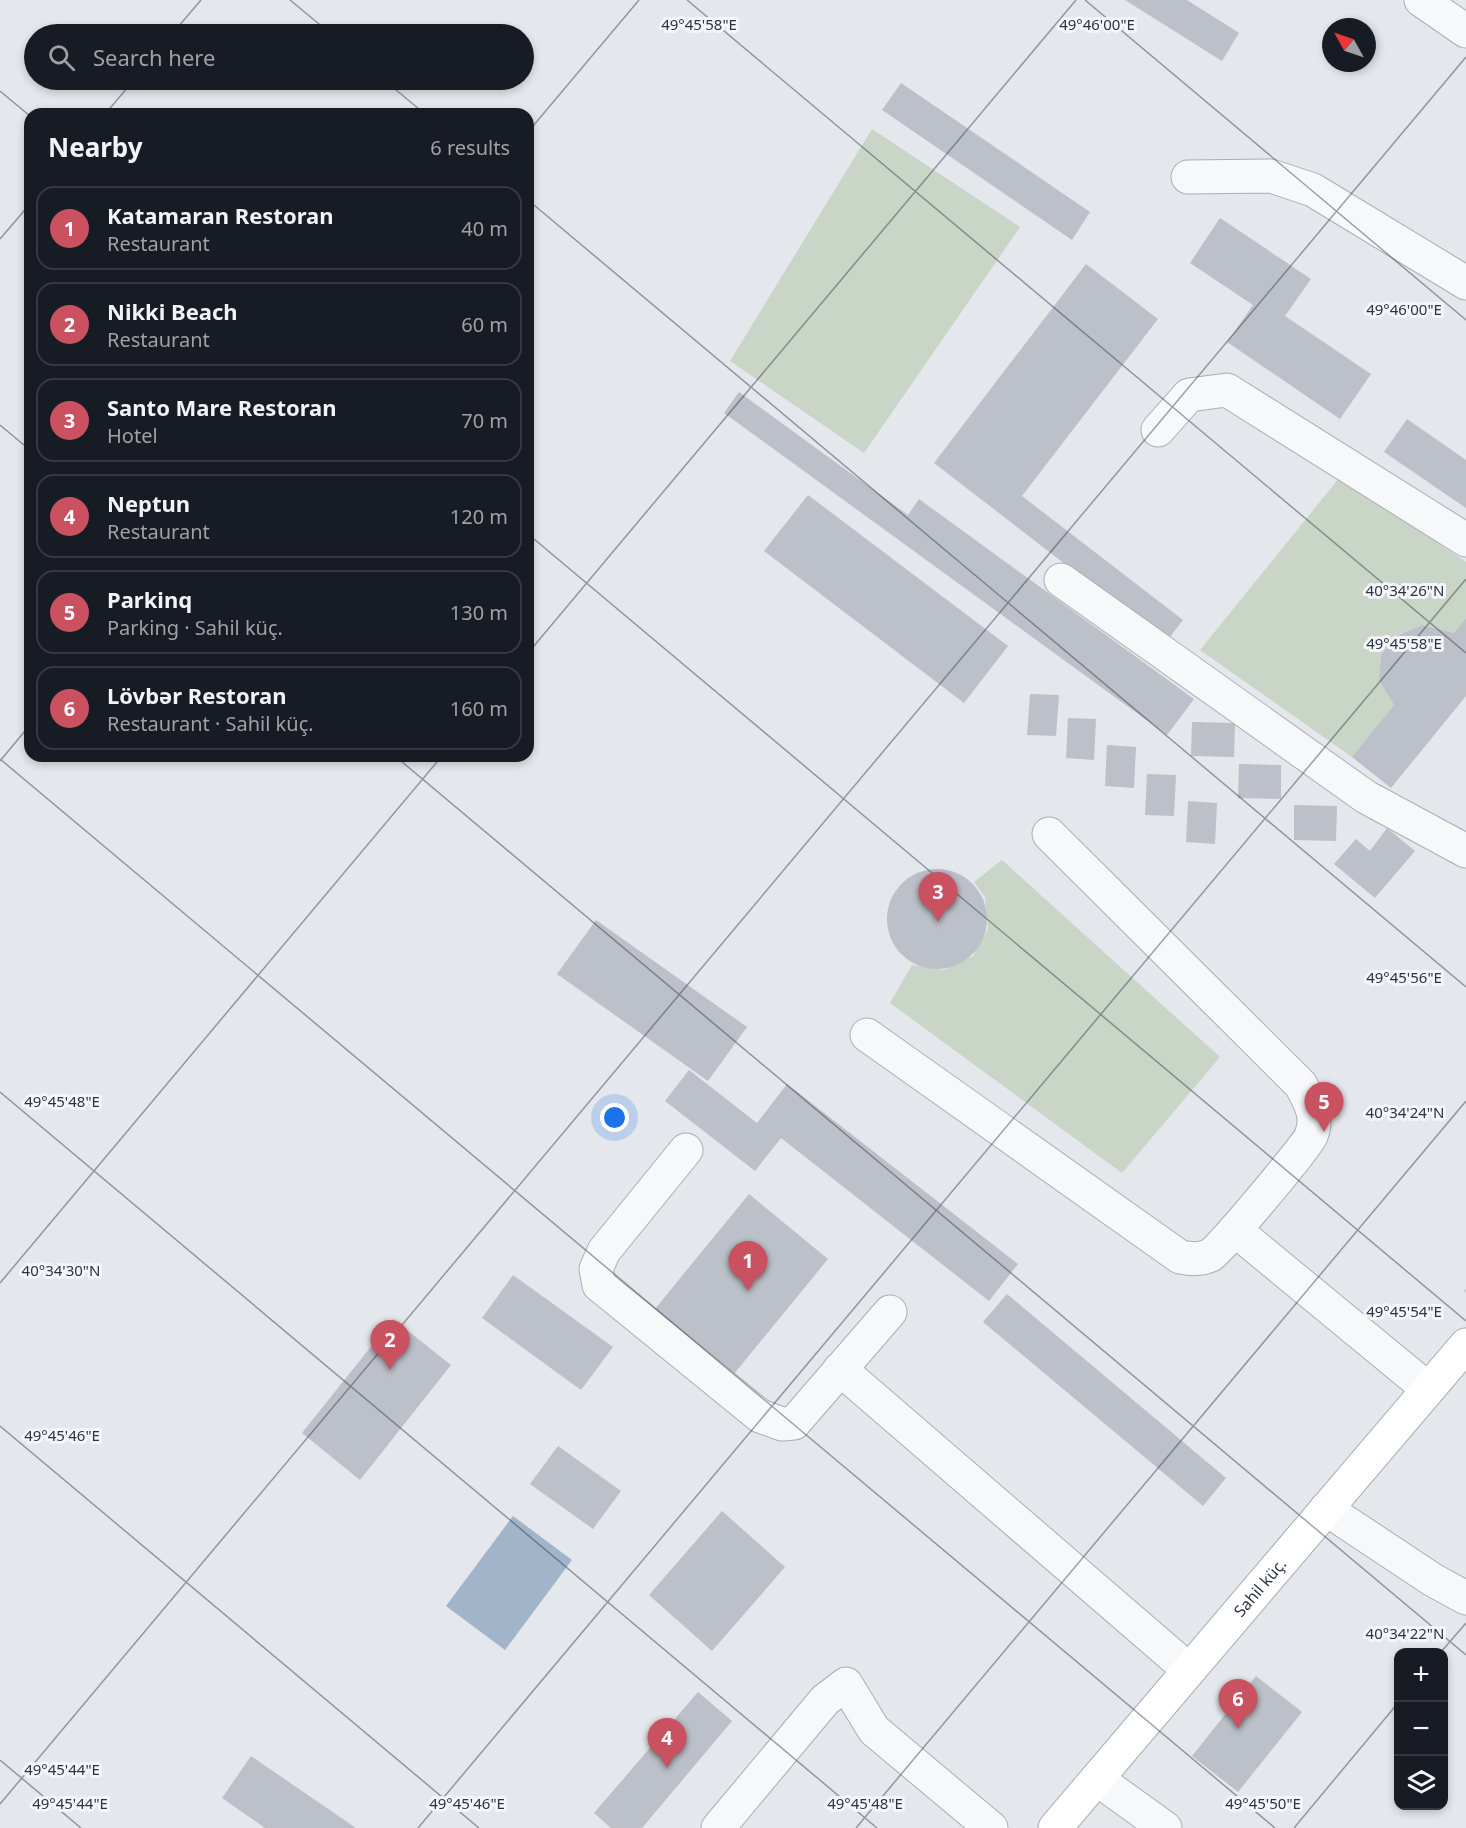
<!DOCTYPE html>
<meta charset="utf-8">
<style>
body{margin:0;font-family:"Noto Sans",sans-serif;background:#242831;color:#f1f3f6}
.controls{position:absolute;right:18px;bottom:18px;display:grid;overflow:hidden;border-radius:12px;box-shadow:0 3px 9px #0003}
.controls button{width:54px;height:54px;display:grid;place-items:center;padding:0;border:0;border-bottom:2px solid #363941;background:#171b24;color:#f1f3f6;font:30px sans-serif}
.compass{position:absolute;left:1322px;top:18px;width:54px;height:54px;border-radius:50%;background:#171b24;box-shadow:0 3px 9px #0003;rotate:310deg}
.you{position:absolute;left:615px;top:1118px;width:21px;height:21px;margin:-15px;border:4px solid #fff;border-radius:50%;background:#1a73e8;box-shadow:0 0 0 9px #1a73e833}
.badge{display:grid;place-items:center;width:39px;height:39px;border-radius:50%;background:#c95160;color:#fff;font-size:20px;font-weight:700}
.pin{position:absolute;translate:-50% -50px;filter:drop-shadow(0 2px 3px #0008)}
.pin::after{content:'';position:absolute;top:32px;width:21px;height:18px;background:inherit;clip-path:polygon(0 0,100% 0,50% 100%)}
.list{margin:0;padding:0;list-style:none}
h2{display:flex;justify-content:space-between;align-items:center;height:78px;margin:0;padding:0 24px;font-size:26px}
h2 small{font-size:20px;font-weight:400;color:#9ea1a6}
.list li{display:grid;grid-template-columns:39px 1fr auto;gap:18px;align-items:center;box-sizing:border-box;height:84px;margin:0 12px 12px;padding:0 12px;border:2px solid #363941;border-radius:18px}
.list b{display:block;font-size:22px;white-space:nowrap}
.list p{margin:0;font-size:20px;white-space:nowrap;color:#9ea1a6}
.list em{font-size:20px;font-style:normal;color:#9ea1a6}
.icon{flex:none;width:33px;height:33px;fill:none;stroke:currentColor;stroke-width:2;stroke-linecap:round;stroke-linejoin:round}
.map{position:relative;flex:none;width:1466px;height:1828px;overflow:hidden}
.search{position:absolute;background:#171b24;box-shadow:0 3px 9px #0003;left:24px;top:24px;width:510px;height:66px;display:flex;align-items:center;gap:15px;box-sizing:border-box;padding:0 21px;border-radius:33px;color:#9ea1a6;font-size:22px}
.panel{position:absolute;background:#171b24;box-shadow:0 3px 9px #0003;left:24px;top:108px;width:510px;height:654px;border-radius:18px}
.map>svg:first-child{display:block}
.green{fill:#c9d5c6}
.water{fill:#a1b4c9}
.building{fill:#bcc0c8}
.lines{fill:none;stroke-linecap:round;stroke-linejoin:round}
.minor-casing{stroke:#a9aeb5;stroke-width:35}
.major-casing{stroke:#a4abb7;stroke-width:35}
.path{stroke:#c2c5ca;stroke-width:4;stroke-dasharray:4.5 4.5;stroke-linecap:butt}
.minor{stroke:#f7f8fa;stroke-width:33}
.major{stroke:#fff;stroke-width:33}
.ticks{fill:none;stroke:#2c3443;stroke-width:1.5;stroke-opacity:0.45}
.labels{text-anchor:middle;stroke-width:6;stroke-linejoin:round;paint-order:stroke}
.street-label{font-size:16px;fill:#2c3443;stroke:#f4f6f9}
.ticks-label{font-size:15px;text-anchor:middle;fill:#2c3443;stroke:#f4f6f9;stroke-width:6;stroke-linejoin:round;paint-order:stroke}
</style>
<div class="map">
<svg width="1466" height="1828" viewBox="0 0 1466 1828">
<rect width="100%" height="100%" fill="#e4e7eb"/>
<g class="green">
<polygon points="872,129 1020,227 864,453 730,361"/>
<polygon points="1340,477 1466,562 1466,618 1454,633 1422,625 1395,636 1381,655 1379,680 1394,705 1352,757 1200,650"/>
<polygon points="1002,860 1220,1057 1122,1173 890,1003 912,965 944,970 973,956 988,929 985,897 974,882"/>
</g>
<polygon class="water" points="513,1516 572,1560 505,1650 446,1606"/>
<g class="building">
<polygon points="1125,0 1187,0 1239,33 1222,61"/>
<polygon points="901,83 1090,212 1072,240 882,110"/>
<polygon points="1220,218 1311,279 1285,316 1371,374 1340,419 1227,342 1253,305 1190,263"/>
<polygon points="1086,264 1158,319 1022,496 1183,620 1166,642 934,463"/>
<polygon points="739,392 908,515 919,499 1194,699 1167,735 724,413"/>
<polygon points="1407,419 1466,460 1466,508 1384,452"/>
<polygon points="808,495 1008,646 964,703 764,551"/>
<polygon points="1466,618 1466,696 1391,788 1352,757 1394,705 1379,680 1381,655 1396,636 1422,625 1454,633"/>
<polygon points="1030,694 1059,695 1056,736 1027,735"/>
<polygon points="1068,718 1096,719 1094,760 1066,758"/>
<polygon points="1192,722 1235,723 1234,757 1191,756"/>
<polygon points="1107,745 1136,747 1134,788 1105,786"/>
<polygon points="1239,764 1281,765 1281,799 1238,798"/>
<polygon points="1147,774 1176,775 1174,816 1145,815"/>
<polygon points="1188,801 1217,803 1215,844 1186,842"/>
<polygon points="1294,805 1337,806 1336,841 1294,840"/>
<polygon points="1387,828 1415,851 1375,898 1334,864 1356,839 1370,851"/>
<circle cx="937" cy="919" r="50"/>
<polygon points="596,920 747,1027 708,1081 557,974"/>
<polygon points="689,1070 757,1123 787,1084 1018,1264 989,1301 781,1138 755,1171 665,1101"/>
<polygon points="749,1194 828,1259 729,1380 650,1315"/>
<polygon points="513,1275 613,1347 581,1390 482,1318"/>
<polygon points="1007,1294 1226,1478 1203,1506 983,1322"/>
<polygon points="393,1319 451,1365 360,1480 302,1433"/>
<polygon points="558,1446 621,1491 593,1529 530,1484"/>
<polygon points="722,1511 785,1567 712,1651 649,1595"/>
<polygon points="1256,1676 1302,1712 1238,1792 1192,1756"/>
<polygon points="698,1692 732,1721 642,1828 611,1828 594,1813"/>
<polygon points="251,1756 356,1828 265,1828 222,1798"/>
</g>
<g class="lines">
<defs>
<g id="minor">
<polyline points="1421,0 1466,31"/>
<polyline points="1188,177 1271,176 1313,190 1466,283"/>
<polyline points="1158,430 1189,395 1227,390 1466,540"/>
<polyline points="1061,580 1366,797 1466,851"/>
<path d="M867,1035l313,222c11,2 20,3 31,-2 7,-3 97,-110 100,-119 8,-20 -1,-33 -10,-51l-252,-251"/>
<polyline points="686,1150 604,1251 596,1269 599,1285 760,1416 782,1424 794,1423 890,1312"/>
<polyline points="1235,1230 1428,1389"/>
<polyline points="840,1369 1189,1670"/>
<polyline points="1326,1509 1433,1580 1466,1598"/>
<polyline points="1097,1779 1165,1828"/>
<polyline points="718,1828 825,1700 846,1684 874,1730 991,1828"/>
</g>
<g id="major">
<path id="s1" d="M1055,1828l411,-483"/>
</g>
</defs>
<use href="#minor" class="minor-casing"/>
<use href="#major" class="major-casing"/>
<polyline class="path" points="1465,1290 1466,1291"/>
<use href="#minor" class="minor"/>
<use href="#major" class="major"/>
</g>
<path class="ticks" d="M290,0l41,34M687,0l779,653M1085,0l381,320M172,34l29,-34M384,80l41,34M0,91l30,25M105,114l29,-34M528,132l111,-132M528,200l938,787M0,239l30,-35M0,425l30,25M528,534l938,787M528,653l548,-653M395,756l1071,899M0,759l1275,1069M0,761l30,-36M0,1092l877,736M0,1283l442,-527M0,1426l479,402M1441,1652l25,-29M0,1760l81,68M0,1804l1466,-1747M418,1828l1048,-1249M856,1828l610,-727M1294,1828l104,-125"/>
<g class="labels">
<g class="street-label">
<text dy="6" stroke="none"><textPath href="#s1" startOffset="316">Sahil küç.</textPath></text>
</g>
</g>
<g class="ticks-label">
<text x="1097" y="30">49°46'00"E</text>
<text x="699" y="30">49°45'58"E</text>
<text x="1404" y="315">49°46'00"E</text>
<text x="1405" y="596">40°34'26"N</text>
<text x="1404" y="649">49°45'58"E</text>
<text x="1404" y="983">49°45'56"E</text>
<text x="62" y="1107">49°45'48"E</text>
<text x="1405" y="1118">40°34'24"N</text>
<text x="61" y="1276">40°34'30"N</text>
<text x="1404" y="1317">49°45'54"E</text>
<text x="62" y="1441">49°45'46"E</text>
<text x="1405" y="1639">40°34'22"N</text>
<text x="62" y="1775">49°45'44"E</text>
<text x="70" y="1809">49°45'44"E</text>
<text x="467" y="1809">49°45'46"E</text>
<text x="865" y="1809">49°45'48"E</text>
<text x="1263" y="1809">49°45'50"E</text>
</g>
</svg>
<div class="controls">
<button>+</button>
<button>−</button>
<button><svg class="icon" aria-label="layers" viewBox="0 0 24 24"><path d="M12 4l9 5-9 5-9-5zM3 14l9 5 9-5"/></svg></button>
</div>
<svg class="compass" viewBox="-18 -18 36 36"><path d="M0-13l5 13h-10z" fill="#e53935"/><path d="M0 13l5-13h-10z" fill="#9ea1a6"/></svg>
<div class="you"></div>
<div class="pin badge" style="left:748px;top:1291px">1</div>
<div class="pin badge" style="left:390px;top:1370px">2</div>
<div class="pin badge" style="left:938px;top:922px">3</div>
<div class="pin badge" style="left:667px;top:1768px">4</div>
<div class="pin badge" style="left:1324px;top:1132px">5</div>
<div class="pin badge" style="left:1238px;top:1729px">6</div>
<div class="search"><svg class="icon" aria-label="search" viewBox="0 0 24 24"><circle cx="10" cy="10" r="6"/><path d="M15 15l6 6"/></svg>Search here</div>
<section class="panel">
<h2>Nearby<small>6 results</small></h2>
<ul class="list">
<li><span class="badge">1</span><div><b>Katamaran Restoran</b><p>Restaurant</p></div><em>40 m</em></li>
<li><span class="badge">2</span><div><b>Nikki Beach</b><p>Restaurant</p></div><em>60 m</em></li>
<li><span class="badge">3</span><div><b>Santo Mare Restoran</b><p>Hotel</p></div><em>70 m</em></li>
<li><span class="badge">4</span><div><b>Neptun</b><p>Restaurant</p></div><em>120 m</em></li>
<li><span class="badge">5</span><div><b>Parkinq</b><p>Parking · Sahil küç.</p></div><em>130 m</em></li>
<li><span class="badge">6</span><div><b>Lövbər Restoran</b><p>Restaurant · Sahil küç.</p></div><em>160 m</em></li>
</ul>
</section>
</div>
